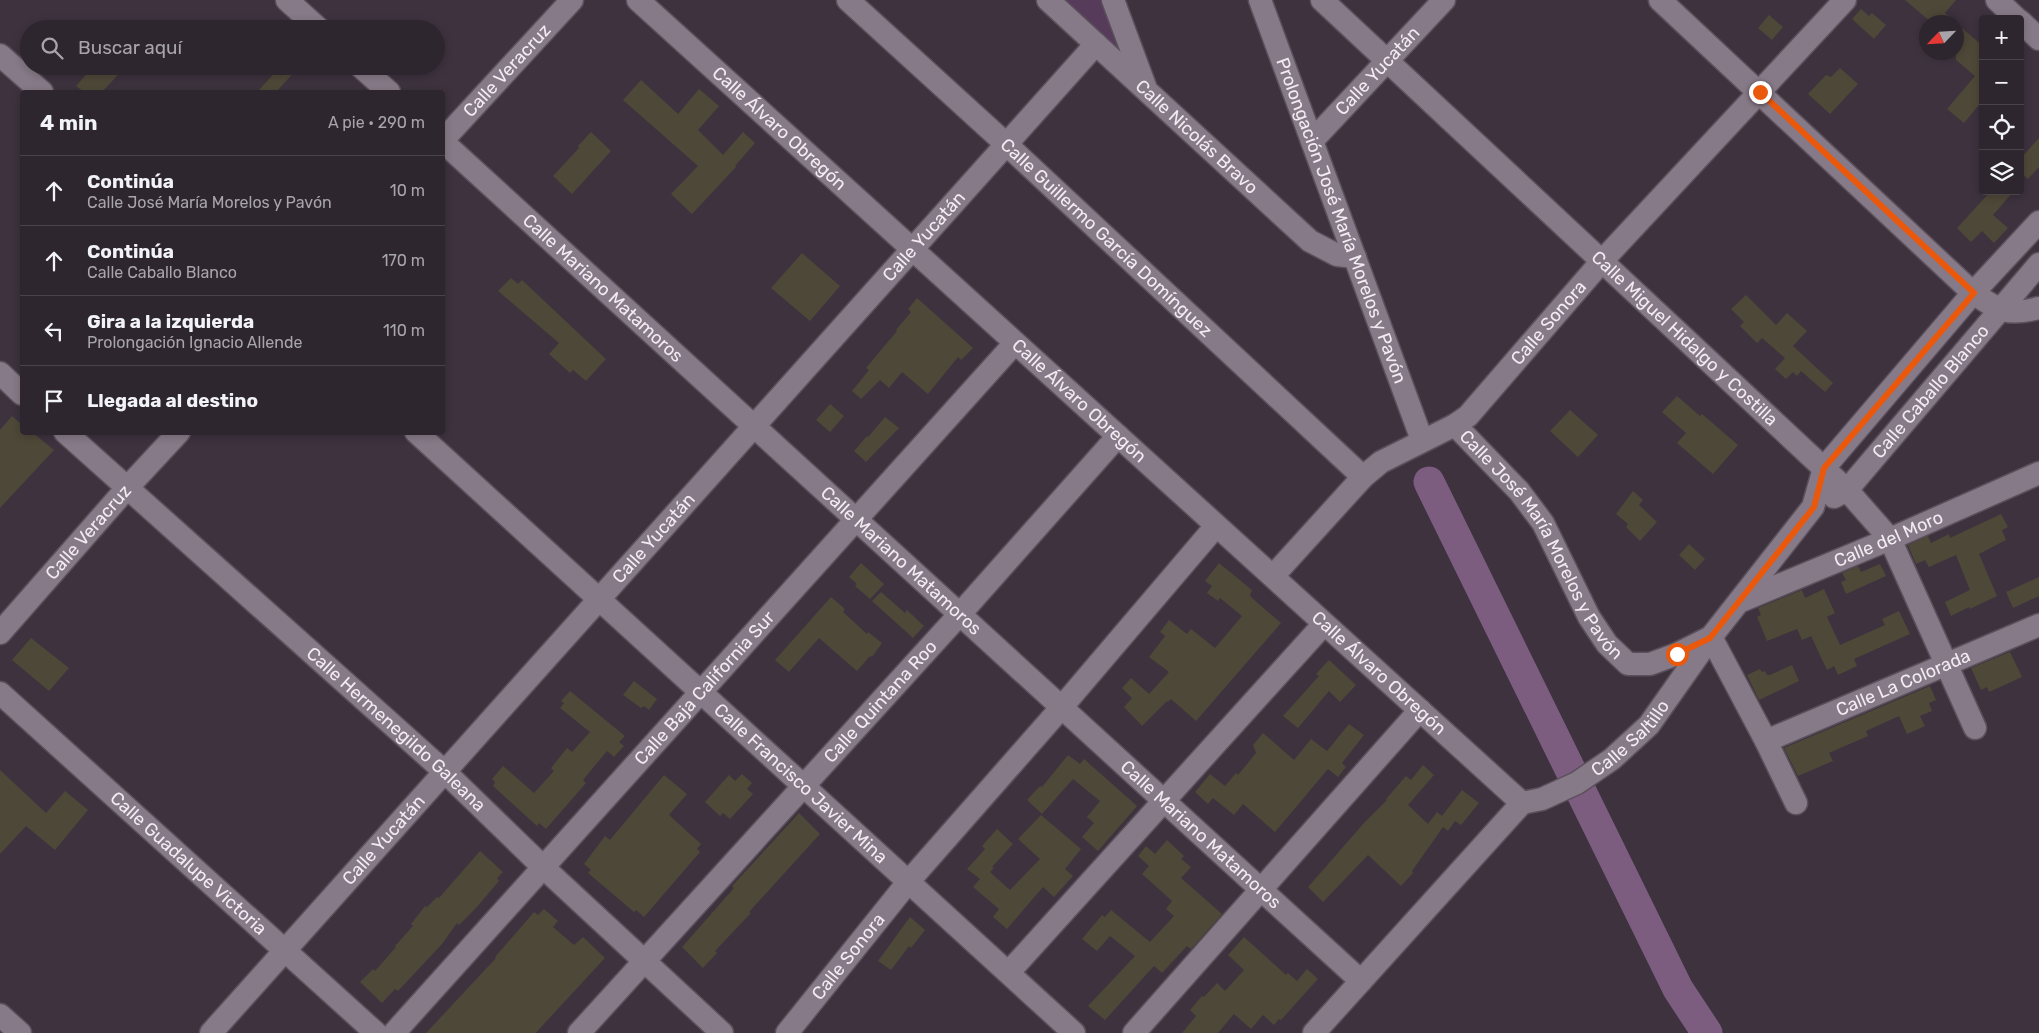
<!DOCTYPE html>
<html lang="es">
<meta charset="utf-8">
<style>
body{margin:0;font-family:Rubik,sans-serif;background:#362e36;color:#f1f3f6}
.controls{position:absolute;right:15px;top:15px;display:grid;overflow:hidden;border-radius:5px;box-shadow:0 2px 8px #0003}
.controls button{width:45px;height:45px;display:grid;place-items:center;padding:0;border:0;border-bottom:1px solid #49434a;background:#2e262e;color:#f1f3f6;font:25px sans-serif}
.compass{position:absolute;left:1919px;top:15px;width:45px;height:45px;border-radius:50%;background:#2e262e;box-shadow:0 2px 8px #0003;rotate:245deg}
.stop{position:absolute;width:15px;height:15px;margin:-11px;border:4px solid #ea580c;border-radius:50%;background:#fff}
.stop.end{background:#ea580c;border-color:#fff;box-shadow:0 1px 5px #0008}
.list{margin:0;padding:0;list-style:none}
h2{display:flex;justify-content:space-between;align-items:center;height:65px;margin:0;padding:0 20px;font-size:21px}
h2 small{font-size:16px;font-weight:400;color:#a7a5aa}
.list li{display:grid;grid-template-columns:32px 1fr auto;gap:15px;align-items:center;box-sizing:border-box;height:70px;padding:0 20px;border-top:1px solid #49434a}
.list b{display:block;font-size:19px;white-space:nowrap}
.list p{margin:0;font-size:16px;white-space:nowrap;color:#a7a5aa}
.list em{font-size:16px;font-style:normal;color:#a7a5aa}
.icon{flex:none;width:28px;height:28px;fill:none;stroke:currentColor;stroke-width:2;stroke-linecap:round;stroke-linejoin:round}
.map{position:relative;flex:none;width:2039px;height:1033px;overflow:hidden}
.search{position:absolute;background:#2e262e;box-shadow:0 2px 8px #0003;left:20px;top:20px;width:425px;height:55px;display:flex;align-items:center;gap:12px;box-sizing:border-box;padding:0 18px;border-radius:28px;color:#a7a5aa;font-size:19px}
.panel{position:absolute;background:#2e262e;box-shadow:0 2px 8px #0003;left:20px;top:90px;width:425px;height:345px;border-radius:5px}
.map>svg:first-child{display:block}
.green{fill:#573b5a}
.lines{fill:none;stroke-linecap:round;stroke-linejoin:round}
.river{stroke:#7c5d80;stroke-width:31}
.building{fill:#4e4838}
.minor-casing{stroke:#5a505b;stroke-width:25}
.minor{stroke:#877a88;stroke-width:22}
.route{stroke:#ea580c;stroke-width:6}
.labels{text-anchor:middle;stroke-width:4;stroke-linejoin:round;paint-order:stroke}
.street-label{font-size:18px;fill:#f3ebf3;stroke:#332834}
</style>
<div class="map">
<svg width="2039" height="1033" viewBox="0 0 2039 1033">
<rect width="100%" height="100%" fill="#3d323e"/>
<polygon class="green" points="1059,0 1107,0 1136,74"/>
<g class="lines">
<polyline class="river" points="1429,482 1678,989 1707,1033"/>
</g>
<g class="building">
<polygon points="1905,0 1956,0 1945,13 1956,22 1931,22"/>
<polygon points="1861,9 1869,16 1872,13 1886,25 1874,39 1852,19"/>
<polygon points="1769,15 1783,27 1772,40 1758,28"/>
<polygon points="1956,23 1983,46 1983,100 1964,123 1947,109 1975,76 1956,60"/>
<polygon points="94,66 126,66 102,92 84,92 76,86"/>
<polygon points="281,66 300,66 276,92 257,92"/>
<polygon points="1840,68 1858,84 1830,114 1808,94 1826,75 1831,77"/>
<polygon points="641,80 678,114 699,89 719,106 698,130 723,155 743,132 755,143 735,166 736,167 692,214 671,194 698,166 623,100"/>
<polygon points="591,132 611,151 572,194 553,176 579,148 578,146"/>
<polygon points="2039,138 2039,167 2028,179 2020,172 2020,159"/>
<polygon points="1991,191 2014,191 1993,215 2008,228 1994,243 1982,231 1971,242 1957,228"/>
<polygon points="802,253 840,286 810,321 771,288"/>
<polygon points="511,278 518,284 522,280 606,359 586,381 573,370 570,373 549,354 559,343 498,291"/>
<polygon points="1746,295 1776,325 1787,313 1807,331 1793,346 1833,383 1825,392 1801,371 1797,376 1793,372 1786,379 1775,369 1785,358 1762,338 1757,343 1740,326 1744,322 1731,309"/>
<polygon points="917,298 973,348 961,360 958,357 928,394 902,372 889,388 880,380 861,399 852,391 869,370 866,368 897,331 896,330 911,312 908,309"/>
<polygon points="1677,396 1700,416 1702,414 1738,445 1713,474 1677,443 1686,433 1662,412"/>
<polygon points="830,404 844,416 830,432 816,420"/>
<polygon points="1570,410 1598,435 1578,457 1550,431"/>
<polygon points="12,416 22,425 22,432 32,432 54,450 0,508 0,430"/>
<polygon points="885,417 899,428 866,462 854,451 867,436 868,437"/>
<polygon points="1633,491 1643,500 1639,505 1657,522 1640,541 1626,527 1628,524 1616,514"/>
<polygon points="2001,514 2008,527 2002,530 2006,540 1979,554 1997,596 1970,609 1969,607 1951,616 1945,602 1970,590 1956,555 1929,567 1925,560 1916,564 1908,545 1928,536 1931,543 1949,534 1950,538"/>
<polygon points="1689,544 1705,559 1695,570 1679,555"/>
<polygon points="861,563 884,584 870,599 855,586 857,584 849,577"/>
<polygon points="1219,563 1252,590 1250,595 1252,598 1281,623 1196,721 1171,699 1168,702 1167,701 1142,726 1124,707 1132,698 1122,688 1131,678 1149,694 1169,672 1149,657 1165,636 1160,632 1169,620 1187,634 1191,629 1215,648 1242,616 1220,598 1218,601 1207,593 1212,586 1205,581"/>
<polygon points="1880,564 1886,576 1846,594 1841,582 1846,580 1842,573 1858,566 1861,572"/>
<polygon points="2039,577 2039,596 2013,608 2006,592"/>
<polygon points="1824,589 1835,613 1827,617 1840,645 1885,625 1882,619 1899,611 1910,634 1854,659 1857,666 1838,675 1834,666 1827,670 1811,636 1802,640 1797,629 1767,641 1757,617 1761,615 1758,608 1802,590 1805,598"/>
<polygon points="881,592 905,613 907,610 924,626 913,638 872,601"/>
<polygon points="831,597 845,609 843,612 867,634 868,632 882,643 872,657 870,656 857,671 819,638 789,672 775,660"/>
<polygon points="31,638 69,668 49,691 12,660"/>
<polygon points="2010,652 2022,677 1989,692 1987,687 1981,690 1971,668"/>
<polygon points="1329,660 1356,685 1340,702 1329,691 1298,728 1283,716 1319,676 1316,674"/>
<polygon points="1792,665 1799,681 1759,700 1747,675 1760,669 1762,672 1765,671 1767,675 1770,675"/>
<polygon points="634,681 657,699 649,710 644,706 641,708 623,695"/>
<polygon points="1930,686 1936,700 1929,703 1932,711 1920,716 1925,726 1907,734 1899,716 1866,731 1868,736 1829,753 1833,761 1798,776 1784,748"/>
<polygon points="570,691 625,736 619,742 624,746 614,757 607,751 583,780 586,783 546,829 539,823 537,826 493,786 495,782 492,779 503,766 534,793 554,771 551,768 567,748 572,752 590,732 560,708 564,703 561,701"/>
<polygon points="1349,724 1364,735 1342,763 1346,767 1338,777 1328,769 1275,832 1243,804 1234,815 1213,798 1208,804 1195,792 1210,774 1225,786 1236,773 1238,775 1256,753 1253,745 1263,733 1294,760 1311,739 1327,751"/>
<polygon points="1068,755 1080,764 1084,759 1137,806 1098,851 1082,837 1094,823 1087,817 1100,801 1073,779 1042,814 1027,800 1040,786 1042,787"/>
<polygon points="1423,765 1434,775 1408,805 1428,824 1437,812 1442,816 1462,790 1479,803 1461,825 1455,821 1448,831 1443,827 1412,871 1413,873 1401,886 1368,855 1323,902 1308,887 1364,823 1387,800 1386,799 1406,776 1411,780"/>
<polygon points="0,770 46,813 65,791 88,810 55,850 26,826 0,854"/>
<polygon points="742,774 752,783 747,789 753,794 730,819 723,813 720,816 705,802 729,775 735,781"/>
<polygon points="664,775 687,794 669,815 701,844 697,849 700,852 644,917 636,910 634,912 588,873 591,870 584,864 605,836 610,840"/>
<polygon points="799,813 820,834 749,912 751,913 715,951 717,953 703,968 682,947 734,888 732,886"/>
<polygon points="1041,815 1081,849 1065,869 1073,876 1054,897 1043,887 1007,929 993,917 999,909 973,887 980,879 967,869 985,849 982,846 997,829 1013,844 992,867 994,868 990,872 1010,890 1040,859 1018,839"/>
<polygon points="1167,840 1184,856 1181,859 1191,867 1181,878 1222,914 1191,949 1187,946 1162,973 1154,966 1105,1020 1088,1006 1135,956 1110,936 1097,951 1082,939 1102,915 1105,917 1111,910 1150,942 1174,916 1166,909 1172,901 1142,874 1149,866 1138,856 1146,846 1155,854"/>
<polygon points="480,851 503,872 497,878 499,881 476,908 459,925 457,923 442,944 398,991 395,989 382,1003 360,982 373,969 375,971 396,947 395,946 413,926 411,924 425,906 427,907 437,897 439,898"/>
<polygon points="544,909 558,921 553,927 574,945 583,937 605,958 543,1025 536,1033 426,1033 496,958 495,957 534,912 538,915"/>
<polygon points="910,917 925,930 911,948 909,946 891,970 878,961"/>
<polygon points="1244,937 1286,975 1288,973 1297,981 1307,969 1318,979 1281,1020 1279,1019 1274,1025 1263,1015 1251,1029 1234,1014 1218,1033 1182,1033 1196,1016 1190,1010 1202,996 1204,997 1217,983 1225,991 1244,970 1228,955"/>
</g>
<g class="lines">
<defs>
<g id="minor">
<polyline points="287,0 319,29"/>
<path id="s1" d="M638,0l884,803"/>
<path id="s2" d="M848,0l158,144 357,333"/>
<path id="s3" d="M1048,0l262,241 27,14 18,2"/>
<polyline points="1113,0 1145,86"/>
<path id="s4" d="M1260,0l162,440"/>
<path id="s5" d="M1322,0l525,490 43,49 85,189"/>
<path d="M1660,0l313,293c27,18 34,23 66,15"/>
<polyline points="1997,0 2017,19"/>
<polyline points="2020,21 2039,39"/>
<polyline points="0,55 42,92"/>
<polyline points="360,66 389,92"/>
<path id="s6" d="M442,141l919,840"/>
<path id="s7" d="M442,141l130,-141"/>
<path id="s8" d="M1312,141l132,-141"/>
<polyline points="0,373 22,394"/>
<path id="s9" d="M1455,425l64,66 24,32 46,94 18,27 21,20h22l27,-10 30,-15"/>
<path id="s10" d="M65,432l380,340 99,96 178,165"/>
<path id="s11" d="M416,432l658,601"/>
<path id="s12" d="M1834,497l13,-7 192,-226"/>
<path id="s13" d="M1273,576l90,-99 18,-15 74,-37 13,-9 134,-155 243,-261"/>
<path id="s14" d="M1741,601l149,-62 149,-66"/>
<path id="s15" d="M0,633l127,-145 52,-56"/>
<polyline points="1711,637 1766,741 1796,803"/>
<path id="s16" d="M0,693l376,340"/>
<path id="s17" d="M1766,741l273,-116"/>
<path id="s18" d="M1522,803l20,-4 35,-16 35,-24 37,-34 62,-88 102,-130 11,-39 149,-175 66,-71"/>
<polyline points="1009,972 1324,624"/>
<polyline points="0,1015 20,1033"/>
<path id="s19" d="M211,1033l885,-989"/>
<path id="s20" d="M394,1033l621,-690"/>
<path id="s21" d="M579,1033l381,-419 158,-178"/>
<path id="s22" d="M787,1033l122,-152 152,-173 155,-182"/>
<polyline points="1134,1033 1420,710"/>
<polyline points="1314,1033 1522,803"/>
</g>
</defs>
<use href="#minor" class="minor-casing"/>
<use href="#minor" class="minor"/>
</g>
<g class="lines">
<polyline class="route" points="1677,654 1710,638 1814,507 1824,468 1974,293 1760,92"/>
</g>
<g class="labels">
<g class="street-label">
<text dy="6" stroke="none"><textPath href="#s7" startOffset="96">Calle Veracruz</textPath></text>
<text dy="6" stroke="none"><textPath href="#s8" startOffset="96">Calle Yucatán</textPath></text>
<text dy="6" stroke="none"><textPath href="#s1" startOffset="191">Calle Álvaro Obregón</textPath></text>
<text dy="6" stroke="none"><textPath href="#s3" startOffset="202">Calle Nicolás Bravo</textPath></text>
<text dy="6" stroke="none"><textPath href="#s4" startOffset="235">Prolongación José María Morelos y Pavón</textPath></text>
<text dy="6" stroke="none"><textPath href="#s19" startOffset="1069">Calle Yucatán</textPath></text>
<text dy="6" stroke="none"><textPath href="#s2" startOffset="351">Calle Guillermo García Domínguez</textPath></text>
<text dy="6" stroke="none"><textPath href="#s6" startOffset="218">Calle Mariano Matamoros</textPath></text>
<text dy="6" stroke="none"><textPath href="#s13" startOffset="379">Calle Sonora</textPath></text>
<text dy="6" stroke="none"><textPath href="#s5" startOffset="496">Calle Miguel Hidalgo y Costilla</textPath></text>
<text dy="6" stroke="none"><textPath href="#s12" startOffset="144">Calle Caballo Blanco</textPath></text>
<text dy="6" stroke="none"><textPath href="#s1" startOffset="596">Calle Álvaro Obregón</textPath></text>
<text dy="6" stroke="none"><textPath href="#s15" startOffset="134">Calle Veracruz</textPath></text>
<text dy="6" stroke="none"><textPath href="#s19" startOffset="664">Calle Yucatán</textPath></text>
<text dy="6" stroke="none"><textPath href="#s14" startOffset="160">Calle del Moro</textPath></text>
<text dy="6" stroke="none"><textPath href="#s9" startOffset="149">Calle José María Morelos y Pavón</textPath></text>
<text dy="6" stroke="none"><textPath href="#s6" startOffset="622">Calle Mariano Matamoros</textPath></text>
<text dy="6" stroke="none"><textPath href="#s1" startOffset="1001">Calle Álvaro Obregón</textPath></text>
<text dy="6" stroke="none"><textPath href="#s17" startOffset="149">Calle La Colorada</textPath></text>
<text dy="6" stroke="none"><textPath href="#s20" startOffset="464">Calle Baja California Sur</textPath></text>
<text dy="6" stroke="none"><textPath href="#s21" startOffset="448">Calle Quintana Roo</textPath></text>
<text dy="6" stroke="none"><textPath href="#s10" startOffset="445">Calle Hermenegildo Galeana</textPath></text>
<text dy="6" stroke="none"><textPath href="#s18" startOffset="129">Calle Saltillo</textPath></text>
<text dy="6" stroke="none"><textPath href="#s11" startOffset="521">Calle Francisco Javier Mina</textPath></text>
<text dy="6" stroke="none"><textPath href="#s6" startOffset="1028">Calle Mariano Matamoros</textPath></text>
<text dy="6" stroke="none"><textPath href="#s19" startOffset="259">Calle Yucatán</textPath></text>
<text dy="6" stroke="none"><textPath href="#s16" startOffset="254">Calle Guadalupe Victoria</textPath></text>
<text dy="6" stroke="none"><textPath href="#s22" startOffset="98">Calle Sonora</textPath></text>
</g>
</g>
</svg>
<div class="controls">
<button>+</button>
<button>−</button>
<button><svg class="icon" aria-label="locate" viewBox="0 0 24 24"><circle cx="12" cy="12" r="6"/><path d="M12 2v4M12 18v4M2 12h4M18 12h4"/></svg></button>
<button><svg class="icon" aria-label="layers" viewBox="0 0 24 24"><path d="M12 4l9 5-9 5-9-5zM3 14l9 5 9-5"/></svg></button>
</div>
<svg class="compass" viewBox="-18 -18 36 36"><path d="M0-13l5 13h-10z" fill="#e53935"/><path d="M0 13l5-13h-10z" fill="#a7a5aa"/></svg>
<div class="stop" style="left:1677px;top:654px"></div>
<div class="stop end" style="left:1760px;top:92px"></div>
<div class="search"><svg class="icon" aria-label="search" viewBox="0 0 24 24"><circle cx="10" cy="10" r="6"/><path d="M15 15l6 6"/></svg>Buscar aquí</div>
<section class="panel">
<h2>4 min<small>A pie · 290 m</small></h2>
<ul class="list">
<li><svg class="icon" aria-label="ahead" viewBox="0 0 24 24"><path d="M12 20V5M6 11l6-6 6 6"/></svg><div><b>Continúa</b><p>Calle José María Morelos y Pavón</p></div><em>10 m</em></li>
<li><svg class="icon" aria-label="ahead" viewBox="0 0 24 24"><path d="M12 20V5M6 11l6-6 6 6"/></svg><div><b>Continúa</b><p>Calle Caballo Blanco</p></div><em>170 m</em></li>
<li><svg class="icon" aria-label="left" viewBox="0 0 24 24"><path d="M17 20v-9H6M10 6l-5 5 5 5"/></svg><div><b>Gira a la izquierda</b><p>Prolongación Ignacio Allende</p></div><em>110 m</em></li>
<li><svg class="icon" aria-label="arrive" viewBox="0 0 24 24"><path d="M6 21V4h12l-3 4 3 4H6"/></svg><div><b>Llegada al destino</b></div></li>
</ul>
</section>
</div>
